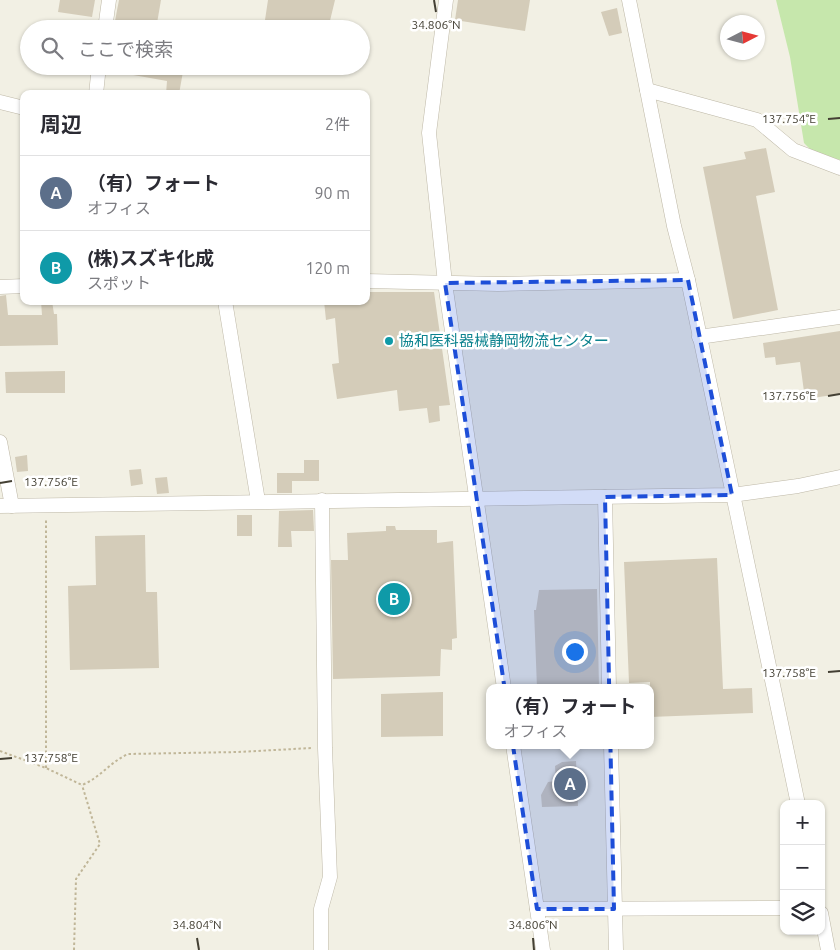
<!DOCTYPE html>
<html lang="ja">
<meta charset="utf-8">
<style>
body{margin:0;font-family:Ubuntu,"Noto Sans JP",sans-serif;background:#f2f2f3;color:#2b2b33}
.controls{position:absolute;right:15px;bottom:15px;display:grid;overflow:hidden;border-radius:10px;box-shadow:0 1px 4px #0004}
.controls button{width:45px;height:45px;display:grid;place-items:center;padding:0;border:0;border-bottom:1px solid #e1e1e2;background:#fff;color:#2b2b33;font:25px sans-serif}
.compass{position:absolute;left:720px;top:15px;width:45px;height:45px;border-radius:50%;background:#fff;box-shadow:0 1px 4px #0004;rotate:84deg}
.you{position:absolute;left:574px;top:651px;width:18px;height:18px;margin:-12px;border:4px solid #fff;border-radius:50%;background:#1a73e8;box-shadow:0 0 0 8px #1a73e833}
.badge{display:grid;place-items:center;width:32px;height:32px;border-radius:50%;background:#d93025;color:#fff;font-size:16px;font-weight:700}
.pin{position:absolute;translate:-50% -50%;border:2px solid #fff;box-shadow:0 1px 5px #0006}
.popup{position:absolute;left:486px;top:684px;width:168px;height:65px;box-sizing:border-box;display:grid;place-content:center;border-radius:10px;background:#fff;filter:drop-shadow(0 1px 4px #0005);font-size:16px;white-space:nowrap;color:#7c7c81}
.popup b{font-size:19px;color:#2b2b33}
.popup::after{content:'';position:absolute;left:50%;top:100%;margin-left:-10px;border:10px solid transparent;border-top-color:#fff}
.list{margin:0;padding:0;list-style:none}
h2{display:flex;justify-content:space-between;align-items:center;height:65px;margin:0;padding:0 20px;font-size:21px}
h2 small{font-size:16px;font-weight:400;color:#7c7c81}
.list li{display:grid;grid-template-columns:32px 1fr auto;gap:15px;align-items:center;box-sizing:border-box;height:75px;padding:0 20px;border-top:1px solid #e1e1e2}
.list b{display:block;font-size:19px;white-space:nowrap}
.list p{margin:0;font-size:16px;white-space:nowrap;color:#7c7c81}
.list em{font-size:16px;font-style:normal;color:#7c7c81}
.icon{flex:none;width:28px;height:28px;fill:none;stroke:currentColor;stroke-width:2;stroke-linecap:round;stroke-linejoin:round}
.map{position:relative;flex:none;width:840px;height:950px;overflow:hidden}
.search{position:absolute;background:#fff;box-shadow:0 1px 4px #0004;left:20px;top:20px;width:350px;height:55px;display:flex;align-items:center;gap:12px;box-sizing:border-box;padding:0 18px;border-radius:28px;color:#7c7c81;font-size:19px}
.panel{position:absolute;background:#fff;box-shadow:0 1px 4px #0004;left:20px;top:90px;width:350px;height:215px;border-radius:10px}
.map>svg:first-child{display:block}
.green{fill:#c6e7ac}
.building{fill:#d4ccb9}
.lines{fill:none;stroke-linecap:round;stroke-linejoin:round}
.minor-casing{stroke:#beb8a7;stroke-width:15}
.path{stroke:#c0b698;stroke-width:2;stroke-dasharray:2.5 2.5;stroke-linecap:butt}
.minor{stroke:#fff;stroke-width:14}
.marked{fill:#1d4ed8;fill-opacity:0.2;stroke:#1d4ed8;stroke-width:4;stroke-dasharray:10 6;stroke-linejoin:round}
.ticks{fill:none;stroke:#444034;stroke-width:2}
.culture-dot{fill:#0f9aa8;stroke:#fff;stroke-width:2}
.labels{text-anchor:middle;stroke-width:5;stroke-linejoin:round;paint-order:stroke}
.culture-label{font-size:15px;fill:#0d838f;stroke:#fff;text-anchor:start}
.ticks-label{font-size:12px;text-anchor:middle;fill:#444034;stroke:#fff;stroke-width:5;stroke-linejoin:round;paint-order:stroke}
</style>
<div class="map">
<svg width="840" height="950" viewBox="0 0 840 950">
<rect width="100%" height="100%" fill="#f2f0e4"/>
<polygon class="green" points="776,0 840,0 840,160 814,153 804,143 790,57"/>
<g class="building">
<polygon points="60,0 95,0 92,17 58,12"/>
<polygon points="119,0 161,0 156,29 132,29 114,26"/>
<polygon points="268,0 335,0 328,29 272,29 273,21 265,20"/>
<polygon points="458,0 530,0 525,31 455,20"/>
<polygon points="617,8 622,33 609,36 601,12"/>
<polygon points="124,66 184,66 179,94 166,94 167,81 122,73"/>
<polygon points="766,148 775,192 756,196 778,310 733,319 703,167 746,159 744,152"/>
<polygon points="366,292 434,292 450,405 439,406 440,421 429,423 427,408 399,411 397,390 337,399 332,364 339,363 335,318 326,320 324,301 366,301"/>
<polygon points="6,295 8,315 42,315 41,301 52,301 54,314 57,314 58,345 0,346 0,296"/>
<polygon points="840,331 840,394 805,399 800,362 776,365 775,357 765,358 763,343"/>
<polygon points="65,371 65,393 6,393 5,372"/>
<polygon points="27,455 28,471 17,472 15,457"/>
<polygon points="304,460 319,460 319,481 292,481 292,493 277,493 277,473 304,473"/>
<polygon points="141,469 143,484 131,486 129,470"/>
<polygon points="167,477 169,493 157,494 155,478"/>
<polygon points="313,510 314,531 291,531 292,547 278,547 279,511"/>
<rect x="237" y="515" width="15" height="21"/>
<polygon points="386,526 395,526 396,530 437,530 437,543 453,541 457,638 452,639 452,650 441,649 440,676 333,679 331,560 348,560 347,533 386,531"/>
<polygon points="145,535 146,592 157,592 159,668 70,670 68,586 96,585 95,536"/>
<polygon points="717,558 723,689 752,688 753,713 650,717 650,682 629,683 624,562"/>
<polygon points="597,589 599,688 537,688 534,610 536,610 539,590"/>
<polygon points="443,692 443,736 381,737 381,694"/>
<polygon points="576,761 578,806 542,807 541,795 548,782 556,781 555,766 562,762"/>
</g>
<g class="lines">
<defs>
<g id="minor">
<polyline points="446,0 429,133 445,283 504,688"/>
<polyline points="629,0 674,226 688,280 798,804"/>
<polyline points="105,29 109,0"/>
<polyline points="647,90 757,120 793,150 840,168"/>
<polyline points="96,94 99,66"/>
<polyline points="0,102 24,108"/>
<polyline points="366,281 498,284 688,280"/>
<polyline points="0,287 24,286"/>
<polyline points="225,301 258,501"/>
<polyline points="699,337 840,317"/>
<polyline points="0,442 12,506"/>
<polyline points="605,497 609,688"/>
<polyline points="0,506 732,495 798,486 840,477"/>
<polyline points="513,745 543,950"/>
<polyline points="611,745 616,950"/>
<polyline points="537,909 784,908"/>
<polyline points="821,913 828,950"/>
<polyline points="321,950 321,909 330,877 325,748 322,500"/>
</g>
</defs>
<use href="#minor" class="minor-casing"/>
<g class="path">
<path d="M0,751l46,17 36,17c18,-7 28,-23 46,-31l110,-2 74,-4"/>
<polyline points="46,768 46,518"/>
<polyline points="74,950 76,879 100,844 82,785"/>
</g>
<use href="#minor" class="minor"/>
</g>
<path class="marked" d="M688,280l44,215 -127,2 9,412h-77l-92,-626z"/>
<path class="ticks" d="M434,0l2,12M828,119l12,-1M828,396l12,-2M0,483l12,-2M828,672l12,-1M0,759l12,-1M197,938l2,12M533,938l1,12"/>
<circle class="culture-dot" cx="389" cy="341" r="5"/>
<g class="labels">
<g class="culture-label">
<text x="399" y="346">協和医科器械静岡物流センター</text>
</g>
</g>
<g class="ticks-label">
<text x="436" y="29">34.806°N</text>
<text x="789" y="123">137.754°E</text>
<text x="789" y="400">137.756°E</text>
<text x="51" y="486">137.756°E</text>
<text x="789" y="677">137.758°E</text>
<text x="51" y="762">137.758°E</text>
<text x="197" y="929">34.804°N</text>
<text x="533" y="929">34.806°N</text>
</g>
</svg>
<div class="controls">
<button>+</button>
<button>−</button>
<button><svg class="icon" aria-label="layers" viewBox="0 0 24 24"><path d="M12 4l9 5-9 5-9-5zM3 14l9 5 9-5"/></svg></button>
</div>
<svg class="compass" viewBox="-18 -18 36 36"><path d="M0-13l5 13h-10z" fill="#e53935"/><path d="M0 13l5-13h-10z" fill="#7c7c81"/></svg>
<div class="you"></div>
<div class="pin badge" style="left:570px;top:784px;background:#5c6f8a">A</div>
<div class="popup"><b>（有）フォート</b>オフィス</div>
<div class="pin badge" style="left:394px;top:599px;background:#0f9aa8">B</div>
<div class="search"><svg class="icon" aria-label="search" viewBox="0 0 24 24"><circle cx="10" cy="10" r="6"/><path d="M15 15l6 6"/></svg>ここで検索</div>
<section class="panel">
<h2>周辺<small>2件</small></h2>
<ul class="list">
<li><span class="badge" style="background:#5c6f8a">A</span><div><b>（有）フォート</b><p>オフィス</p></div><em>90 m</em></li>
<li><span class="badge" style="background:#0f9aa8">B</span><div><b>(株)スズキ化成</b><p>スポット</p></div><em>120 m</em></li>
</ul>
</section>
</div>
